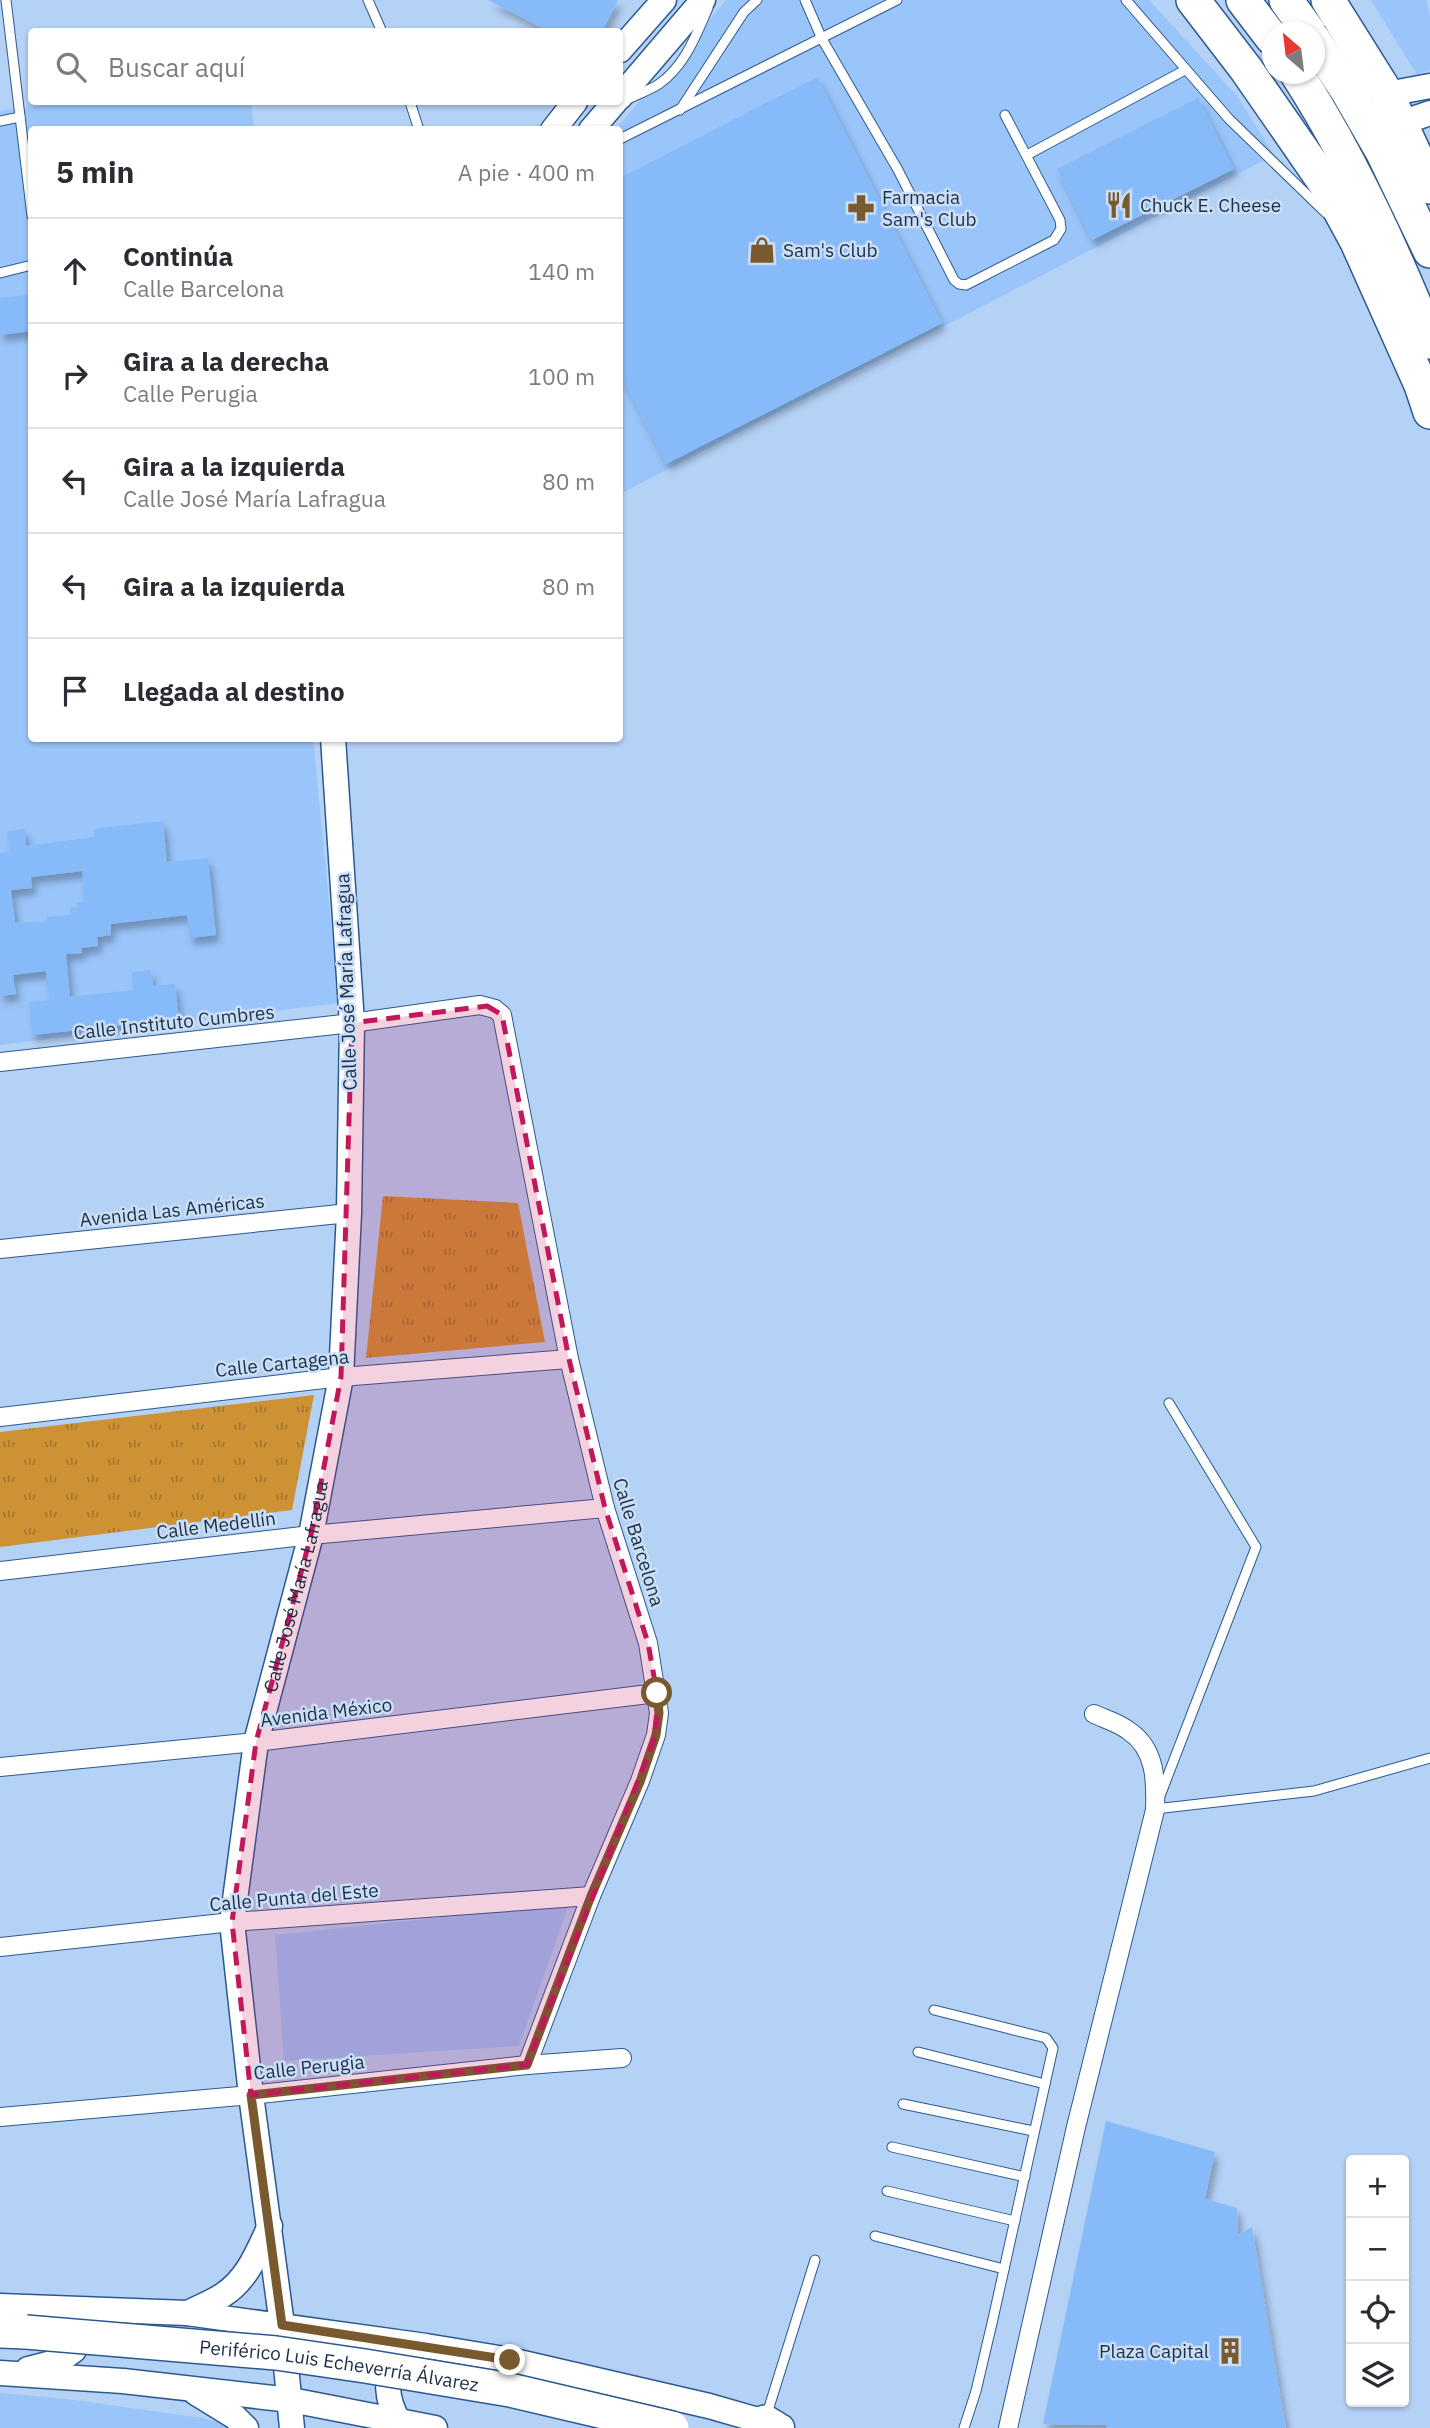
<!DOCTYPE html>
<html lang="es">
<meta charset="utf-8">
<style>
body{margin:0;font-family:"IBM Plex Sans",sans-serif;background:#f7f7f7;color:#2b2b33}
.controls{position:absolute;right:21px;bottom:21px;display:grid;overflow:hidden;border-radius:7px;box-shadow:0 2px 5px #0004}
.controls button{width:63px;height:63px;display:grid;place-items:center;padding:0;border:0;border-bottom:2px solid #e1e1e2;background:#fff;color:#2b2b33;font:35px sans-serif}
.compass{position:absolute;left:1262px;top:21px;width:63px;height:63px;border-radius:50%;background:#fff;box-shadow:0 2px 5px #0004;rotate:332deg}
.stop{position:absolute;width:21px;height:21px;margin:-16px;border:5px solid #795a2f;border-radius:50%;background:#fff}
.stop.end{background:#795a2f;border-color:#fff;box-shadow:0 2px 7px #0008}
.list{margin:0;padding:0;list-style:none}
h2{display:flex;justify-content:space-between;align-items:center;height:91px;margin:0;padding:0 28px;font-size:30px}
h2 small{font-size:23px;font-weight:400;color:#7c7c81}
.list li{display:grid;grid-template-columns:46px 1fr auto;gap:21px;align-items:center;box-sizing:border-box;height:105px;padding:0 28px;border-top:2px solid #e1e1e2}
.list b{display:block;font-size:26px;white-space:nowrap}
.list p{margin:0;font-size:23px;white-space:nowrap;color:#7c7c81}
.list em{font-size:23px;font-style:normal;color:#7c7c81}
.icon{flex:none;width:38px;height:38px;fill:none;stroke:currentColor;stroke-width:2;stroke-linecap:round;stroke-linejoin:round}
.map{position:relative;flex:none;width:1430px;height:2428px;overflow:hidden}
.search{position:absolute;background:#fff;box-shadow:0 2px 5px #0004;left:28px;top:28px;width:595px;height:77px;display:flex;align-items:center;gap:18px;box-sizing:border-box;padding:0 24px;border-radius:7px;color:#7c7c81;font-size:26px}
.panel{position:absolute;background:#fff;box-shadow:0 2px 5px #0004;left:28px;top:126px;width:595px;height:616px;border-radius:7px}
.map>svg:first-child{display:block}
.built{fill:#9ac5fa}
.park{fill:url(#park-tufts)}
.building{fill:#87baf8;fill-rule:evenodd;filter:url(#shadow)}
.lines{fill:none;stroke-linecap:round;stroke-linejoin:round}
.lane-casing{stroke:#2c5a8f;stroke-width:11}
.street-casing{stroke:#2c5a8f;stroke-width:20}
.secondary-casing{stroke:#2c5a8f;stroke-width:27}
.highway-casing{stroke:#2c5a8f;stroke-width:36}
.lane{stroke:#fff;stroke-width:9}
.street{stroke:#fff;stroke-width:18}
.secondary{stroke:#fff;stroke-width:24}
.highway{stroke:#fff;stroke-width:33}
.highway-bridge-casing{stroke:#2c5a8f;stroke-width:36;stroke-linecap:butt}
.highway-bridge{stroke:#fff;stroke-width:33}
.route{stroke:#795a2f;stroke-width:9}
.marked{fill:#c2185b;fill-opacity:0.2;stroke:#c2185b;stroke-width:5;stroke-dasharray:14 9;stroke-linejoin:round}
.labels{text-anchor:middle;stroke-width:5;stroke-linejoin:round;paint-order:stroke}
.poi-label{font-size:19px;fill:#1d3048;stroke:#cadef6;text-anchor:start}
.street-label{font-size:19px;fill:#1d3048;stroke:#cadef6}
</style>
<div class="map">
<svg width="1430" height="2428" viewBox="0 0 1430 2428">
<defs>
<pattern id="park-tufts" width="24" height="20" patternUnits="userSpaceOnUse" patternTransform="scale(1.75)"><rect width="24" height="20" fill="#ce9134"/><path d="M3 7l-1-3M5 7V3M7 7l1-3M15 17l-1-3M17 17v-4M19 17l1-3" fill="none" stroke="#a7772e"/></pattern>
<filter id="shadow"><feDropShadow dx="4" dy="7" stdDeviation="3.5" flood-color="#0004"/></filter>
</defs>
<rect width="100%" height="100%" fill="#b4d1f6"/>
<g class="built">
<polygon points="726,0 1149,0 1237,96 1274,155 620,494 620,130 615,130"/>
<polygon points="1371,0 1426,0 1430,17 1430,70 1417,75"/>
<polygon points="63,102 251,102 254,129 32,130 32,738 313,739 339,1003 0,1045 0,111"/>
<polygon points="569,1904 519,2046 284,2061 275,1935"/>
<polygon points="0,2393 67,2399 202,2418 241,2428 0,2428"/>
</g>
<g class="park">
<polygon points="383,1196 518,1203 545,1342 366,1358"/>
<polygon points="314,1395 292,1510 0,1547 0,1432"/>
</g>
<g class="building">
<polygon points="488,0 618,0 602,32 550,32"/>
<polygon points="817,77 942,323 666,464 620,373 620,178"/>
<polygon points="1198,98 1234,169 1092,240 1057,169"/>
<polygon points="32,294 32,331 0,335 0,298"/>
<path d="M163,821l4,41 41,-4 8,77 -26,3 -3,-23 -76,9v11l-14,2 1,9 -17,2 1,5 -16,1 4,43 64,-7 -2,-18 19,-2 2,16 22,-2 4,35 -147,16 -3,-33 20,-2 -3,-29 -33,4 3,19 -16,2v-143l10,-1 -3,-21 18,-2 1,17 69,-9 -1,-8zM82,871l2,31 -7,1v4l-7,1v7l-24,2 1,4 -32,2 -4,-33 21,-2 -1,-11z"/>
<polygon points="1106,2121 1215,2152 1205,2199 1237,2208 1238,2235 1252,2227 1286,2428 1106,2428 1107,2425 1043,2424"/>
</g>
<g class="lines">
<defs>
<g id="lane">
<polyline points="6,0 32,216"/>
<polyline points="368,0 382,32"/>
<polyline points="805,0 822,39 898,170 954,280 959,284 966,285 1054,240 1061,229 1060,220 1005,115"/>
<polyline points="1126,0 1229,119 1326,213"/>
<path d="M628,99c10,-5 22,-9 31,-15 26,-18 37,-49 49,-76"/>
<polyline points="410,102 419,130"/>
<polyline points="680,110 744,12 757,0"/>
<polyline points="0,121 20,117"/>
<polyline points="620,139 897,0"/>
<polyline points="1027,155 1185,70"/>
<polyline points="0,273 32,265"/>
<polyline points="1160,1796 1256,1547 1169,1403"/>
<polyline points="1155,1809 1314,1791 1430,1758"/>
<polyline points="934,2010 1046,2038 1053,2048 993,2319 976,2391 964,2428"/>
<polyline points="918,2052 1045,2084"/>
<polyline points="903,2104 1033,2131"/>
<polyline points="892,2147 1025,2177"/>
<polyline points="887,2191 1015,2221"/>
<polyline points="875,2236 1004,2269"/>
<polyline points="766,2417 815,2260"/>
</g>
<g id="street">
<polyline points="0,1062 352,1023 480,1005 495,1009 502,1015 569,1359 605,1508 648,1643 659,1713 656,1735 640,1781 591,1896 527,2065"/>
<polyline points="0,1249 349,1213"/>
<polyline points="0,1417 341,1377 569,1359"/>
<polyline points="0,1571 311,1535 605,1508"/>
<polyline points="0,1767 256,1742 657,1693"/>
<polyline points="0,1947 232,1922 591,1896"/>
<polyline points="0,2117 251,2095 527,2065 622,2058"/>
<path d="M1008,2428l68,-301 79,-317c1,-29 1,-61 -26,-79 -10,-8 -24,-12 -35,-17"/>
</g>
<g id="secondary">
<polyline points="620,50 664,0"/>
<polyline points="1387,94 1430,86"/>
<polyline points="620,97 703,0"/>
<polyline points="1401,123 1430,113"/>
<polyline points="553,130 575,102"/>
<polyline points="591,130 615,102"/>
<polyline points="0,2306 187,2313 426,2346 510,2360 709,2406 782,2427"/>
<path d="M188,2313c11,-6 25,-11 35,-18 25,-16 35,-44 47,-69"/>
<polyline points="28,2369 59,2361 74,2350 74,2337 66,2324"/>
<polyline points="0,2373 123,2381 291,2400 435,2428"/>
<polyline points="196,2393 235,2417 246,2428"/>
<path d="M399,2422c-12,-21 -17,-46 1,-65"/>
<path id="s1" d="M292,2428l-10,-103 -31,-230 -19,-173 24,-180 55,-207 30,-158 8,-164 3,-190 -19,-285"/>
</g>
<g id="highway">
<polyline points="1193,0 1246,69 1325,183 1357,242 1421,385 1430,412"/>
<polyline points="1243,0 1272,38"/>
<polyline points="1286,0 1309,32"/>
<polyline points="1328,0 1387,94 1430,187"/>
<polyline points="1314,40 1348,92 1383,153 1430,251"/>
<path d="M1297,74c54,84 96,175 133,268"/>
<polyline points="0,2331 26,2332"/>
<polyline points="765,2422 775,2428"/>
</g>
</defs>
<use href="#lane" class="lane-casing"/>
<use href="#street" class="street-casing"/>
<use href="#secondary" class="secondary-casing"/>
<use href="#highway" class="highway-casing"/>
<use href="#lane" class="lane"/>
<use href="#street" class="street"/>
<use href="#secondary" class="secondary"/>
<use href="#highway" class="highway"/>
<defs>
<g id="highway-bridge">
<path id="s2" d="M26,2332l250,21 89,13 145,24 162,38"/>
</g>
</defs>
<use href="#highway-bridge" class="highway-bridge-casing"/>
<use href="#highway-bridge" class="highway-bridge"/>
</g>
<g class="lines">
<polyline class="route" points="510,2360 282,2325 251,2095 527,2065 591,1896 640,1782 656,1735 659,1713 657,1693"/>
</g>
<path class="marked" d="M487,1006l15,9 67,344 36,149 43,135 9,50 -1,42 -129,330 -276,30 -19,-173 24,-180 55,-207 30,-158 11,-354z"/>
<defs>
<symbol id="restaurant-bare" viewBox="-9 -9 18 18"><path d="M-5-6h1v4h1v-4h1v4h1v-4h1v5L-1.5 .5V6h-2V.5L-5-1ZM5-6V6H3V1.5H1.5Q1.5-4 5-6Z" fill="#795a2f" stroke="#cadef6" stroke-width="2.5" paint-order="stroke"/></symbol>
<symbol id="pharmacy-bare" viewBox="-9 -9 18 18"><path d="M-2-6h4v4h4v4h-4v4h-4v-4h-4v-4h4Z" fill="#795a2f" stroke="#cadef6" stroke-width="2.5" paint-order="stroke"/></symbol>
<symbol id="shop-bare" viewBox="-9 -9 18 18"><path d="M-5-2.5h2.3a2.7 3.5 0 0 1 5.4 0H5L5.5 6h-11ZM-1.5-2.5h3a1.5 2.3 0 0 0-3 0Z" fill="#795a2f" stroke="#cadef6" stroke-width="2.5" paint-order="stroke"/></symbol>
<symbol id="building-bare" viewBox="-9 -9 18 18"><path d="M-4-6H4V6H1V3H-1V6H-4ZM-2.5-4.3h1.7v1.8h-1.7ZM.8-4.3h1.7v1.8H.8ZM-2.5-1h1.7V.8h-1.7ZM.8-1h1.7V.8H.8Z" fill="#795a2f" stroke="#cadef6" stroke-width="2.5" paint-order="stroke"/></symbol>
</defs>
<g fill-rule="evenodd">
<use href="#restaurant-bare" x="1100" y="186" width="38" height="38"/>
<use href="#pharmacy-bare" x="842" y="189" width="38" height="38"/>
<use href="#shop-bare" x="743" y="231" width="38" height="38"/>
<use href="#building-bare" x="1211" y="2332" width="38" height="38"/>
</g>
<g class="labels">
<g class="poi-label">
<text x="882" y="204">Farmacia<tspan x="882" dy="22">Sam's Club</tspan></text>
<text x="1140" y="212">Chuck E. Cheese</text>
<text x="783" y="257">Sam's Club</text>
<text x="1209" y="2358" text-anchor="end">Plaza Capital</text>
</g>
<g class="street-label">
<text transform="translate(346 982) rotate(-92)" y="7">Calle José María Lafragua</text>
<text transform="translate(174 1022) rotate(-6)" y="7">Calle Instituto Cumbres</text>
<text transform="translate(172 1210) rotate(-6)" y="7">Avenida Las Américas</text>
<text transform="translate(282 1363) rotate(-6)" y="7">Calle Cartagena</text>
<text transform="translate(216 1525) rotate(-7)" y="7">Calle Medellín</text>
<text transform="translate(639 1542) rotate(73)" y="7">Calle Barcelona</text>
<text dy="7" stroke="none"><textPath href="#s1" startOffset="852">Calle José María Lafragua</textPath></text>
<text transform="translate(326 1712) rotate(-7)" y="7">Avenida México</text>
<text transform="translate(294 1897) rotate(-5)" y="7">Calle Punta del Este</text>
<text transform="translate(309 2067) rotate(-6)" y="7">Calle Perugia</text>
<text dy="7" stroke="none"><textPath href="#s2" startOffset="315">Periférico Luis Echeverría Álvarez</textPath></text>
</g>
</g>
</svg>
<div class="controls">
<button>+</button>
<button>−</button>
<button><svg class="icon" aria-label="locate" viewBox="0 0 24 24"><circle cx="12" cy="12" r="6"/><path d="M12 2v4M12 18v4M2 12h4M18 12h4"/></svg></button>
<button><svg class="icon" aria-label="layers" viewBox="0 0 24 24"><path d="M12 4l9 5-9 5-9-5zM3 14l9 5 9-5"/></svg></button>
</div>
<svg class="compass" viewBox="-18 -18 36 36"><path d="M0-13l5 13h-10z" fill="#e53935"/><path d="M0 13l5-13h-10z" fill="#7c7c81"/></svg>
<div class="stop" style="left:657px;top:1693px"></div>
<div class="stop end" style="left:510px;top:2360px"></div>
<div class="search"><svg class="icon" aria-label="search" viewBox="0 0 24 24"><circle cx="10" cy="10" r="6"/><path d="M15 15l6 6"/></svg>Buscar aquí</div>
<section class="panel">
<h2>5 min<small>A pie · 400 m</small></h2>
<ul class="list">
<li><svg class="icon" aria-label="ahead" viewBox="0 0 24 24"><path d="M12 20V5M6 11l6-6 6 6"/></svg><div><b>Continúa</b><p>Calle Barcelona</p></div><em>140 m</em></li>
<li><svg class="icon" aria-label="right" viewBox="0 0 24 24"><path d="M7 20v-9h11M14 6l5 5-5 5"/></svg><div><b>Gira a la derecha</b><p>Calle Perugia</p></div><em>100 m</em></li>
<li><svg class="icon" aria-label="left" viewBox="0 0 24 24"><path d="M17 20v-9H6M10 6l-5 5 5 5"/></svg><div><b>Gira a la izquierda</b><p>Calle José María Lafragua</p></div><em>80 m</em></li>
<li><svg class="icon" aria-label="left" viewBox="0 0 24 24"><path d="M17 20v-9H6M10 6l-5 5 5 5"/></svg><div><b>Gira a la izquierda</b></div><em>80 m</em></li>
<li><svg class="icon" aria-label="arrive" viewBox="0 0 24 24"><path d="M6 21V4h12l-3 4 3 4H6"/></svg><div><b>Llegada al destino</b></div></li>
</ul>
</section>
</div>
